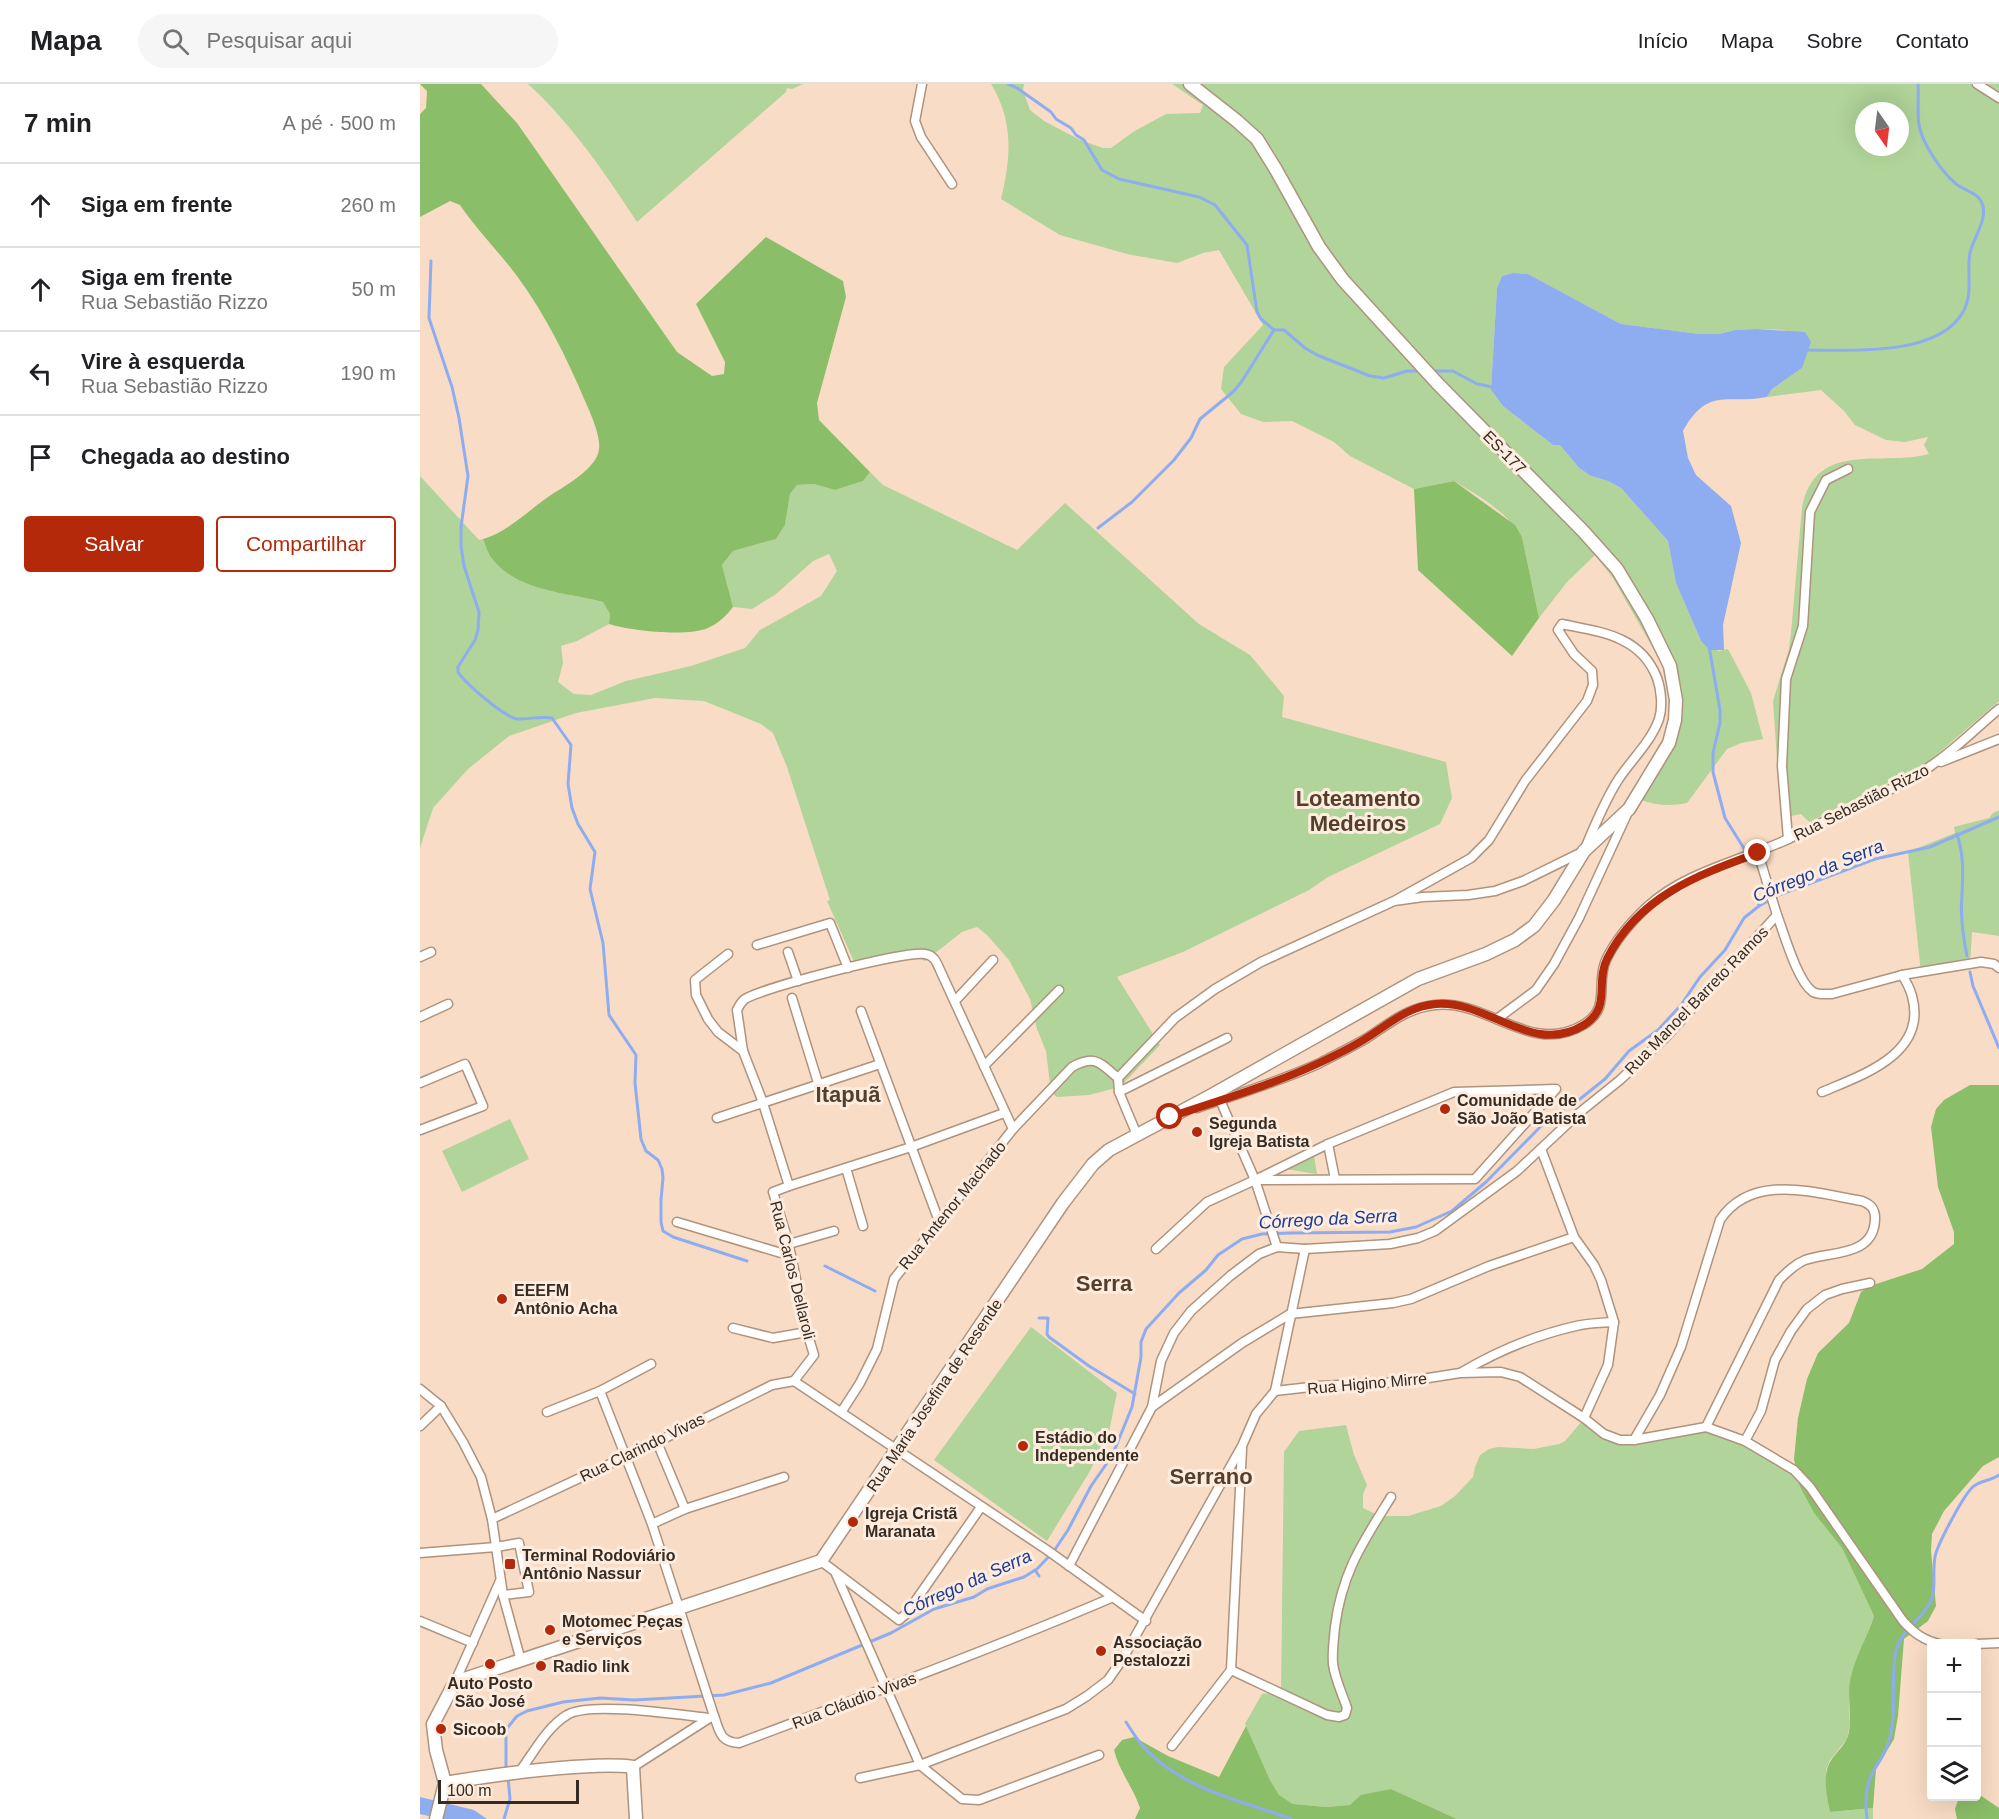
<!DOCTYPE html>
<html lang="pt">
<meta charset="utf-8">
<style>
body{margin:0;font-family:Arial,sans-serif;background:#f6f6f6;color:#202124}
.controls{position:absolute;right:18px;bottom:18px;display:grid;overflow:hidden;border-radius:6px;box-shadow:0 6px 24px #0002}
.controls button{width:54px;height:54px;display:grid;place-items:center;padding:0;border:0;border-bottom:2px solid #e0e0e0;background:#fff;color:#202124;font:30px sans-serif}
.compass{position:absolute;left:1435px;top:18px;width:54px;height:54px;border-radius:50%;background:#fff;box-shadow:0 6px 24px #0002;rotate:166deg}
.scale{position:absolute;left:18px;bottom:15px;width:141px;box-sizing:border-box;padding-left:6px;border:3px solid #362b22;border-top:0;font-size:16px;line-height:21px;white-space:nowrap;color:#362b22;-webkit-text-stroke:4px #feecde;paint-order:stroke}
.stop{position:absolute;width:18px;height:18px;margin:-14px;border:4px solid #b4290a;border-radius:50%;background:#fff}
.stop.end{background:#b4290a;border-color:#fff;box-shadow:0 2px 6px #0008}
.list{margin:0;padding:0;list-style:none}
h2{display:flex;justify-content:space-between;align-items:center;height:78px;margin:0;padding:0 24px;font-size:26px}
h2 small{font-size:20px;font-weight:400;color:#757577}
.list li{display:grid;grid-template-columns:39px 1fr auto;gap:18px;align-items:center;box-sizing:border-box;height:84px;padding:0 24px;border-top:2px solid #e0e0e0}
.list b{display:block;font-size:22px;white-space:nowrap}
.list p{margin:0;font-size:20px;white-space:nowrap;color:#757577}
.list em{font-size:20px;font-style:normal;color:#757577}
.actions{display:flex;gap:12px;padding:18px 24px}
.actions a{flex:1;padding:14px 0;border:2px solid #b4290a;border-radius:6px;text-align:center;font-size:21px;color:#b4290a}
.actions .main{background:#b4290a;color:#fff}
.icon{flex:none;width:33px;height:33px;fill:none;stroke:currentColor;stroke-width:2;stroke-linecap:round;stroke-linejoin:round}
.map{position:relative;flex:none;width:1579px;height:1735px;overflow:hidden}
header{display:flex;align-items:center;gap:36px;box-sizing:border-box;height:84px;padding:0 30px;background:#fff;border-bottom:2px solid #e0e0e0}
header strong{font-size:28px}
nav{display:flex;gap:33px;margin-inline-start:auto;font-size:21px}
.search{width:420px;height:54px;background:#f6f6f6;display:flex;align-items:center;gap:15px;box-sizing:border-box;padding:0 21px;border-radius:33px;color:#757577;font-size:22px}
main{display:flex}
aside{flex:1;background:#fff}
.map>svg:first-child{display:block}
.green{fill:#b0d499;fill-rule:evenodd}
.forest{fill:#8bbe68}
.water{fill:#8eadf0}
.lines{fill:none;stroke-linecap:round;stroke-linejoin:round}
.stream{stroke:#8eadf0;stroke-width:3}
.street-casing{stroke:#ae937e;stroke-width:11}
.secondary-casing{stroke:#ae937e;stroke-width:15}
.street{stroke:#fff;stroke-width:8}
.secondary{stroke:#fff;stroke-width:12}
.route{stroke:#b4290a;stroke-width:8}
.poi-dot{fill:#b4290a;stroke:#feecde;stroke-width:2}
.labels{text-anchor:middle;stroke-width:6;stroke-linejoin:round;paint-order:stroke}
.street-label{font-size:16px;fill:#362b22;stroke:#feecde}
.poi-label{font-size:16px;font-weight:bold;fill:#362b22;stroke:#feecde;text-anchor:start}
.water-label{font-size:18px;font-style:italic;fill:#1a3a98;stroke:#feecde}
.district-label{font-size:22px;font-weight:bold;fill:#553e2b;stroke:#feecde}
</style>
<header>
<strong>Mapa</strong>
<div class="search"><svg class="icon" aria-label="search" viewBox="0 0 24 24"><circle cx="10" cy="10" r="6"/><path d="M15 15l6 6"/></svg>Pesquisar aqui</div>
<nav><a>Início</a><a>Mapa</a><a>Sobre</a><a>Contato</a></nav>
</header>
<main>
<aside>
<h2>7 min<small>A pé · 500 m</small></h2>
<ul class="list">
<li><svg class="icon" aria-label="ahead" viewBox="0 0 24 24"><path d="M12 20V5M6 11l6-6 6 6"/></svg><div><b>Siga em frente</b></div><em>260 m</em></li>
<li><svg class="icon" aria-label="ahead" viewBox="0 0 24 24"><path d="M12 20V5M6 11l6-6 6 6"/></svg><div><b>Siga em frente</b><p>Rua Sebastião Rizzo</p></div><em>50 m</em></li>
<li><svg class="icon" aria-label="left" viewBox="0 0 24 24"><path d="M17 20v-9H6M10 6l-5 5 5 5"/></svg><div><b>Vire à esquerda</b><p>Rua Sebastião Rizzo</p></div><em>190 m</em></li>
<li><svg class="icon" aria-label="arrive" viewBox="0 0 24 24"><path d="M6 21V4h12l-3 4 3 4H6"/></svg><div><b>Chegada ao destino</b></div></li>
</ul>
<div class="actions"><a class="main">Salvar</a><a>Compartilhar</a></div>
</aside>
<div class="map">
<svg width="1579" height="1735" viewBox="0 0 1579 1735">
<rect width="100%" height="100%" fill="#f9dcc5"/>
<g class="green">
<path d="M108,0h275l-11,5 -5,-1 -1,4 -149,130c-32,-49 -66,-99 -109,-138z"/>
<path d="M571,0h33l-1,6 7,20 14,11 36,19 23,8h8l22,-16 33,-18 34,-1 3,-8 -31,-21h827v617l-73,63 -117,58 -8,-8 -20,4 -8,-117 16,-52 2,-16 11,-125c13,-69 80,-41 127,-54l-5,-9 4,-8 -23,5 -19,-2 -31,-15 -11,-14 -23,-21 -54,7 5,-8 30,-21 -17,-38 -28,-1 -22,1 -16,4h-19l-79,-10 -93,-50 -15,-1 -11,3 -5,12 -6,102 12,16 50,39h7l19,23 12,8 17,5 13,7 47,53 8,42 25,58 18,10 9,-2 23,44 12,46 -22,4 -14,6 -40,54c-17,3 -32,3 -48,-4l16,-32 18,-49 -11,-54 -49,-86 -18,-23 -28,27 -28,36 -17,-81c-14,-24 -44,-42 -68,-56l-40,8 -64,-33 -16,-14 -42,-21 -29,1 -22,-8 -20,-25 3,-22 39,-42 -44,-75 -16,3 -26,10 -50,-9 -67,-19 -59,-36c10,-41 13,-78 -10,-115zM1444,27h36v36h-36z"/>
<path d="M450,388l13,13 134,65 48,-47 134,121 51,31 34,41 -2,21 164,45 6,36 -12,26 -112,53 -19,13 -126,62 -66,25 43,68 -40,42 -31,8 -32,2 -6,-5 -5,-41 -9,-22 -7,-30 -21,-39 -22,-25 -10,-8 -15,5 -37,29 -9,-4 -60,9 -29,-65 3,-1 -43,-133 -14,-34 -12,-9 -57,-23 -49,-3 -79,15 -67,23 -41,33 -35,39 -13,40v-372l59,64 4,-1c2,5 4,12 7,17 25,36 75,36 113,46l7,12 -1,10 -32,17 -16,5 2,17 -5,19 16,12 17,1 35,-14 65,-15 54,-18 15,-18 61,-34 16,-25 -8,-17 -16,7 -37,33 -24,15 -19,-2 -11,-42 11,-14 43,-12 9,-14 5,-31 7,-9 17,-1 21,6 28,-9z"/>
<polygon points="1579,726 1579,852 1552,848 1550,881 1501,889 1488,768 1535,749 1534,743 1569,734 1573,729"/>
<polygon points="90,1035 109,1075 42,1108 22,1067"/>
<polygon points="893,1066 897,1090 852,1083"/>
<polygon points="611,1243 697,1309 689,1348 670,1387 627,1457 514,1376"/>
<polygon points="1163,1336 1198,1360 1285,1345 1329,1362 1377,1388 1379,1401 1394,1429 1422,1464 1454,1532 1435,1581 1429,1616 1430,1640 1427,1655 1410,1676 1406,1686 1407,1711 1410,1728 1453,1724 1453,1735 1037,1735 971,1705 940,1714 930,1721 906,1723 873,1720 859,1711 850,1696 825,1640 842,1610 861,1608 864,1368 879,1347 926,1341 934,1371 947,1401 943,1410 943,1424 960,1432 988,1432 1021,1422 1035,1412 1053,1393 1055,1383 1060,1371 1069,1365 1078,1363 1114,1365 1139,1360 1145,1357"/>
</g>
<g class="forest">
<path d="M0,0h61l36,39 160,229 35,24 12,-2 1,-12 -29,-58 70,-67 77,44 3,16 -29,106 2,17 51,52 -7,9 -28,9 -21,-6 -17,1 -7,9 -5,31 -9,14 -43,12 -11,14 11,42c-7,9 -14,16 -25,21 -21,9 -76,3 -99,-4l1,-10 -7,-12c-38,-10 -88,-10 -113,-46 -3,-5 -5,-12 -7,-17 23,-6 45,-28 65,-42 15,-10 50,-29 51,-48 2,-13 -9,-37 -14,-48 -18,-43 -40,-87 -68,-125 -18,-24 -40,-46 -57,-71l-10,-4 -30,16v-103l6,-6 1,-17z"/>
<polygon points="1034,397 1095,441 1102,453 1119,534 1092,572 998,486 994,405"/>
<path d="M1550,1001h29v372l-16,9 -39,45 -12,23 -1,17 5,55 -8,15 -24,18 -6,77 -4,23 -18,30 -3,39 -43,4c-3,-15 -8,-36 0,-50 5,-9 14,-15 18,-26 5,-18 -1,-37 2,-55 4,-22 17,-43 24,-65l-32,-68 -28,-35 -15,-28 -5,-26 4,-41 9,-39 11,-26 31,-30 12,-31 9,-6 52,-17 32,-25v-12l-16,-45 -7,-60 5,-18 8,-9z"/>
<path d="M826,1642l24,54 9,15 14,9 33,3 24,-2 11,-10 30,-6 66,30h-322l5,-11c-7,-21 -21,-37 -26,-58l8,-10 12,-3 34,19 51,21z"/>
<polygon points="1557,1709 1579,1724 1579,1735 1537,1735 1535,1725 1539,1713 1556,1712"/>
</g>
<g class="water">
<path d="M1093,189l15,1 93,50 79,10h19l16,-4 22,-1 48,3 6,10 -9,26 -30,21 -5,8c-40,8 -59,-11 -84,34l5,27 8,17 35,31 10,37 -18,82 1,25h-14l-9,-9 -25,-58 -8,-42 -47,-53 -13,-7 -17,-5 -12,-8 -19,-23h-7l-50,-39 -12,-16 6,-102 5,-12z"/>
<polygon points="0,1713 54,1726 67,1735 21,1735 0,1730"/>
</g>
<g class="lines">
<g class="stream">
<polyline points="588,0 597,4 631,28 636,35 651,44 656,51 664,56 682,86 699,95 779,113 795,121 827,161 837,228 841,235 854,246 864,246 885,264 897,271 950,292 964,294 987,287 1002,287"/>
<path d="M11,177l-2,57 23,69 7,31 9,58 -7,51v19l3,20 15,46 -1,18 -3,10 -17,27v5c7,11 47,46 60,47 12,0 23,-3 34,-1l19,27 -3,39 4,24 6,16 17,28 -5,37 13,54 6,72 27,40 -1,28 6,56 5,12 12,9 4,9 1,9 -2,22v22l2,9 10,6 74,24"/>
<path d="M1385,266c44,0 133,7 158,-38 11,-20 3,-39 7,-59 3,-15 20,-36 11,-52 -4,-9 -19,-11 -26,-18 -14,-12 -33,-40 -36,-58 -2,-13 0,-27 -1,-41"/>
<polyline points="1011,287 1033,287 1057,300 1073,303"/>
<polyline points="678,444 712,418 754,376 771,354 780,335 813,308 822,297 854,246"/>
<polyline points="1289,562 1300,626 1300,639 1293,669 1293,688 1305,734 1325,766"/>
<path d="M1537,750c7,22 6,39 5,61 -2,20 1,41 5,61"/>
<polyline points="1337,813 1339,822"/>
<polyline points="1550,888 1553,902 1579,964"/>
<polyline points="405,1182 455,1207"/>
<polyline points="619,1234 628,1234 627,1250 629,1253 669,1282 715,1310"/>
<polyline points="615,1486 619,1492"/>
<path d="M706,1638c5,8 10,16 16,23 38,44 98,55 149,74"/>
<polyline points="86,1687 86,1651 88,1643 97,1632 107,1627 143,1618 180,1614 214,1616 304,1611 351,1599 471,1549 514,1525 554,1513 567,1505 604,1493 617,1485 634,1467 648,1446 671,1402 692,1372 712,1323 721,1273 721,1258 726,1245 759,1209 786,1186 798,1171 822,1155 842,1150 872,1149 970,1148 996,1143 1032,1127 1066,1098 1132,1031 1160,1015 1185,995 1209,967 1238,946 1261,921 1280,893 1305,866 1324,834 1339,822 1359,811 1455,775 1510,763 1579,733"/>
<polyline points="84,1735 90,1715 88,1693"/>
<path d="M1447,1735c-2,-16 -1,-35 7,-49 7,-11 13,-20 16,-33 7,-25 0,-59 6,-86 5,-21 24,-30 34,-48 7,-15 2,-30 5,-46 2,-12 30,-65 39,-71 8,-6 17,-5 25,-11"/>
</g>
<defs>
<g id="street">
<polyline points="502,0 495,37 501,53 532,100"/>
<polyline points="1557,0 1579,14"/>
<polyline points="1521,678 1579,655"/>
<polyline points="1368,755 1362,682 1366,595 1383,542 1390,428 1406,396 1428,385"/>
<path d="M1357,831c7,18 20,66 36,77 6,3 12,2 19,2l70,-19c4,6 8,14 10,21 16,58 -50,79 -90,96"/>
<polyline points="337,861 410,839 428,884"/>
<polyline points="368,868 378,897"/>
<polyline points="308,870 275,896 276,911 288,935 298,948 323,967 342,1016 369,1102 353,1108 368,1157 387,1248 394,1271 374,1297"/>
<polyline points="0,873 11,868"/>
<polyline points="1482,891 1561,878 1574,880 1579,884"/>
<polyline points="372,914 399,1002"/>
<polyline points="535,917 573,876"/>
<polyline points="441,927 520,1140"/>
<polyline points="0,933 28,920"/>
<polyline points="1077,935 1116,906 1134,880 1159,834 1208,728"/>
<path d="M323,967l-6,-41c2,-4 4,-8 8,-11 17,-11 161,-49 180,-45 9,1 12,9 15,16l73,159"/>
<polyline points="564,982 639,906"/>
<polyline points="0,999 45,980 63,1022 0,1046"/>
<polyline points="699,1008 807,954"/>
<polyline points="800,1016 835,1096 857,1163"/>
<path d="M777,1024c41,-14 84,-27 123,-45 15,-8 32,-16 47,-25 23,-15 40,-30 68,-33 53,-6 95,51 148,20 29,-17 12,-41 23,-65 9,-19 26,-39 41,-53 38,-35 93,-46 139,-67 26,-12 52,-26 78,-38 23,-11 48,-22 68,-37 24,-16 45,-38 67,-56"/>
<polyline points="297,1034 460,980"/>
<path d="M717,1051l-18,-43 -1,-14 57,-60 40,-29 46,-27 133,-61 29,-4 45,-2 27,-4 28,-10 61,-30c10,-24 20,-49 34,-71 13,-20 33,-38 41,-61 4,-12 2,-30 -2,-41 -16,-42 -56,-46 -95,-54l-4,6 16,24 18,17 1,14 -6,16 -62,80 -36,59 -18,18 -77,43"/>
<polyline points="908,1060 915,1095"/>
<polyline points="1121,1065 1154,1153 1174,1181 1181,1196 1194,1238 1188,1281 1164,1334"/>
<polyline points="426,1084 443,1142"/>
<polyline points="369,1102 491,1063 584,1029"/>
<polyline points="257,1138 371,1172"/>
<polyline points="369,1160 414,1147"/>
<polyline points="736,1165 787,1118 835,1096 908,1060 1034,1008 1136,1005 1055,1095 835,1096"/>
<polyline points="313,1244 353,1254 387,1248"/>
<path d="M1042,1288c34,-20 74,-37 114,-46 12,-3 25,-3 38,-4"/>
<polyline points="374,1297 627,1466 726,1537"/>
<polyline points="0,1305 21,1322 43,1358 61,1393 72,1435 83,1511 101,1577"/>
<path d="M180,1307l52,133 62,192c6,16 6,26 25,27 125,-47 250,-93 372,-145"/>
<path d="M855,1307l44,-5 84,-4 57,-9 41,-1 19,5 64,41 20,16 16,6h14l72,-13 39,14 49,29 16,17 93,134c11,12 20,19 37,23"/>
<polyline points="732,1323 822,1259 870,1230 973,1219 991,1215 1069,1182 1154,1153"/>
<path d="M422,1327l18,-28 17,-34 17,-70 119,-150 59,-62c23,-13 28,-4 46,11"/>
<polyline points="127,1328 180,1307 231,1280"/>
<polyline points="0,1342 21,1322"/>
<path d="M1214,1356l26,-45 21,-48 39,-127c32,-48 95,-27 142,-19 8,3 13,7 13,17 0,39 -44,33 -70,42 -10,4 -18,12 -26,20l-73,147"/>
<polyline points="1325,1357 1341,1327 1355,1276 1371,1247 1387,1225 1405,1211 1422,1205 1450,1199"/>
<polyline points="237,1358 265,1425"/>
<polyline points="72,1435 237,1358 352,1301 374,1297"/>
<polyline points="232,1440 265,1425 364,1393"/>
<polyline points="0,1469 76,1463 99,1459 109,1508 83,1511"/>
<polyline points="401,1477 479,1536 487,1529 561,1423"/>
<polyline points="649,1482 732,1323 741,1277 754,1249 771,1227 810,1192 839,1170 857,1163 885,1165 970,1160 998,1154 1015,1147 1097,1087 1159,1029 1200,996 1245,954 1357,831 1338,769"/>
<polyline points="416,1490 500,1681 542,1715 559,1716 679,1671"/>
<polyline points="0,1537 53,1559"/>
<polyline points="1556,1560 1579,1559"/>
<path d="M811,1586l96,45 12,2 6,-2 2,-7c-5,-15 -12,-29 -14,-44 -1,-13 1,-25 2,-37 7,-55 28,-85 56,-130"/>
<polyline points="35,1598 80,1497"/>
<polyline points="752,1662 811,1586 822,1365"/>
<polyline points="213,1683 288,1635"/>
<path d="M100,1687c14,-19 27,-44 47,-56 22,-14 113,0 142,3l5,-2"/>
<polyline points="440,1694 500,1681 646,1625 667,1612 688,1596 702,1576 822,1362 836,1330 855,1307 885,1165"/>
</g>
<g id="secondary">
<path d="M25,1699c42,-7 85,-13 128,-16 20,-1 40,-3 60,0l3,52"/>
<polyline points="16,1735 25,1699 16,1666 13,1640 35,1598 401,1477 643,1119 673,1080 689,1066 790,1012 998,895 1066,870 1095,856 1114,842 1134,816 1164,767 1209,725 1249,659 1255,636 1256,616 1250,582 1227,535 1197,485 1163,447 1018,300 923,196 899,163 855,84 837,55 817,37 770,0"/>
</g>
</defs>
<use href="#street" class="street-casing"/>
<use href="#secondary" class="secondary-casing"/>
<use href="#street" class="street"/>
<use href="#secondary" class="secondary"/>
</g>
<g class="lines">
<path class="route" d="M750,1033c50,-17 102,-32 149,-54 17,-8 34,-16 49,-26 22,-14 41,-31 68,-33 53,-4 96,53 148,21 28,-18 11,-42 23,-66 31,-62 90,-84 151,-106"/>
</g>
<g class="poi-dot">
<circle cx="1025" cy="1025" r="6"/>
<circle cx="777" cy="1048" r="6"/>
<circle cx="82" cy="1215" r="6"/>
<circle cx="603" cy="1362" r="6"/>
<circle cx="433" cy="1438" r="6"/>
<rect x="84" y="1474" width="12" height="12" rx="3"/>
<circle cx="130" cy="1546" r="6"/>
<circle cx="681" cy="1567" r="6"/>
<circle cx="70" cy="1580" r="6"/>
<circle cx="121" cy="1582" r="6"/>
<circle cx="21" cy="1645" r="6"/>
</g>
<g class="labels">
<g class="street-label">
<text transform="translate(1085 368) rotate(45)" y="6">ES-177</text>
<text transform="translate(1441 718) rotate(-27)" y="6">Rua Sebastião Rizzo</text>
<text transform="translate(1276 916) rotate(-46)" y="6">Rua Manoel Barreto Ramos</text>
<text transform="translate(532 1121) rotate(-51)" y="6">Rua Antenor Machado</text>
<text transform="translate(373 1186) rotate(76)" y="6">Rua Carlos Dellaroli</text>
<text transform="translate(947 1299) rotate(-5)" y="6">Rua Higino Mirre</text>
<text transform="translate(514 1311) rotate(-56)" y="6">Rua Maria Josefina de Resende</text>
<text transform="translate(222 1363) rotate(-26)" y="6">Rua Clarindo Vivas</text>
<text transform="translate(434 1616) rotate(-21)" y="6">Rua Cláudio Vivas</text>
</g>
<g class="poi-label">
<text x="1037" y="1022">Comunidade de<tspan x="1037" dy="18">São João Batista</tspan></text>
<text x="789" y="1045">Segunda<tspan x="789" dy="18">Igreja Batista</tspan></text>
<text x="94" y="1212">EEEFM<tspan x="94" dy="18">Antônio Acha</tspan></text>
<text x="615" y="1359">Estádio do<tspan x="615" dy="18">Independente</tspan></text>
<text x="445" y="1435">Igreja Cristã<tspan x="445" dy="18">Maranata</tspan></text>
<text x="102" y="1477">Terminal Rodoviário<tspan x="102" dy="18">Antônio Nassur</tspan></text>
<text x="142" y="1543">Motomec Peças<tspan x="142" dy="18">e Serviços</tspan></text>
<text x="693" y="1564">Associação<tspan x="693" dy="18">Pestalozzi</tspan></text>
<text x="133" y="1588">Radio link</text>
<text x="70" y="1605" text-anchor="middle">Auto Posto<tspan x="70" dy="18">São José</tspan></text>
<text x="33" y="1651">Sicoob</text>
</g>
<g class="water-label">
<text transform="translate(1398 787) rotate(-22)" y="6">Córrego da Serra</text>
<text transform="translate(908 1135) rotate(-3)" y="6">Córrego da Serra</text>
<text transform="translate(547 1499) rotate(-24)" y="6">Córrego da Serra</text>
</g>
<g class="district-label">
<text x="938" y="722">Loteamento<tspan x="938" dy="25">Medeiros</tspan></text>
<text x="428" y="1018">Itapuã</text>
<text x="684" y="1207">Serra</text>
<text x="791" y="1400">Serrano</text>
</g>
</g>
</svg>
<div class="controls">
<button>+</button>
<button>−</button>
<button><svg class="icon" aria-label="layers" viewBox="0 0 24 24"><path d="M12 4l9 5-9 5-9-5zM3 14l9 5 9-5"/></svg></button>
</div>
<svg class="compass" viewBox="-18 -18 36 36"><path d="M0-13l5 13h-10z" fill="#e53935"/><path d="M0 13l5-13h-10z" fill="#757577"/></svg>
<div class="scale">100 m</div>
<div class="stop" style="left:750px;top:1033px"></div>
<div class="stop end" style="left:1338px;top:769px"></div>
</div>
</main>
